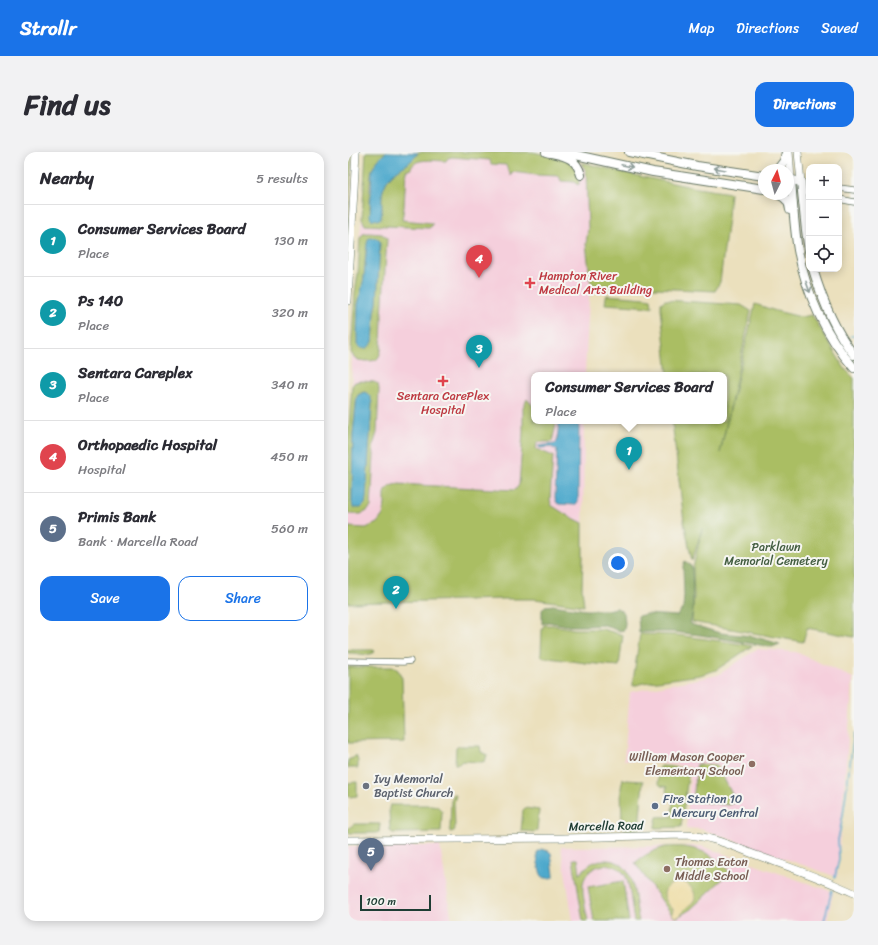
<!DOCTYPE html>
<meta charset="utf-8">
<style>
body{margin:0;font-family:Sriracha,sans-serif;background:#f2f2f3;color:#2b2b33}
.controls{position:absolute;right:12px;top:12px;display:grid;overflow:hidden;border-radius:8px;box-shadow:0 2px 10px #0003}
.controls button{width:36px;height:36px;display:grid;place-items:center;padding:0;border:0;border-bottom:1px solid #e1e1e2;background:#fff;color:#2b2b33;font:20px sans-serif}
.compass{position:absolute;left:410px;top:12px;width:36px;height:36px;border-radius:50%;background:#fff;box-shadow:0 2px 10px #0003;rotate:6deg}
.scale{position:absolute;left:12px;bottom:10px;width:71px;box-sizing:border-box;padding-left:4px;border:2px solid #1f3d34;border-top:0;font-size:11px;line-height:14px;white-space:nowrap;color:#1f3d34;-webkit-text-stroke:3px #f6f6f2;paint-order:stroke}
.you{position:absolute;left:270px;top:411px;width:14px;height:14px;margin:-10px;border:3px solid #fff;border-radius:50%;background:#1a73e8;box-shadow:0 0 0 6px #1a73e833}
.badge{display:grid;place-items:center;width:26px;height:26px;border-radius:50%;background:#1a73e8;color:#fff;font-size:13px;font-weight:700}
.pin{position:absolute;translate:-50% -33px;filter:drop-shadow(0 1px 2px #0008)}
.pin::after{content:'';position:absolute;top:21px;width:14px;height:12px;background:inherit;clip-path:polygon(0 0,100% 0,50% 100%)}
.popup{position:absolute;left:183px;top:220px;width:196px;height:52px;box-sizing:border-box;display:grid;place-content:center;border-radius:8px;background:#fff;filter:drop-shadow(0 1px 3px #0005);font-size:13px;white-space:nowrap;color:#7c7c81}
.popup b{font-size:15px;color:#2b2b33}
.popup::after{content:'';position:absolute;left:50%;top:100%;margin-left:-8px;border:8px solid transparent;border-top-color:#fff}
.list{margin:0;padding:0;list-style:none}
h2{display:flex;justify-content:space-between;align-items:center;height:52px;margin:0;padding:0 16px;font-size:17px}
h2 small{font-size:13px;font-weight:400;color:#7c7c81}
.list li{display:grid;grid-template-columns:26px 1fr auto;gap:12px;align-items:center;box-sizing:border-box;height:72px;padding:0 16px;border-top:1px solid #e1e1e2}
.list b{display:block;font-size:15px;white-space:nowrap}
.list p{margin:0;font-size:13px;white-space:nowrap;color:#7c7c81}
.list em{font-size:13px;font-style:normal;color:#7c7c81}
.actions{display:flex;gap:8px;padding:12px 16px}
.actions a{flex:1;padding:9px 0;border:1px solid #1a73e8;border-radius:12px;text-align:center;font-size:14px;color:#1a73e8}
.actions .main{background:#1a73e8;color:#fff}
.icon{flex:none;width:22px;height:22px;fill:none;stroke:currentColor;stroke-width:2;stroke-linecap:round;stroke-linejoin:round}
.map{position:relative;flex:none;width:506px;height:769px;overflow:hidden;border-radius:12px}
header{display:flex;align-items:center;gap:24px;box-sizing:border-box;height:56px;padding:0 20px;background:#1a73e8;color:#fff}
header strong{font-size:19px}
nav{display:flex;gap:22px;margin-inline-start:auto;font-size:14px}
.intro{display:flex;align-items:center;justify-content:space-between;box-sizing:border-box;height:96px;padding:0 24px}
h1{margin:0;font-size:28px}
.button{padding:10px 18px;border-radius:12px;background:#1a73e8;color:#fff;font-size:14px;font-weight:700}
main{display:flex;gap:24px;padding:0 24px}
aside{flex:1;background:#fff;border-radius:12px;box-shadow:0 2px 10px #0003}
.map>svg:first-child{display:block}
.built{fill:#f5cfdc}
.green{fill:#aabe63;stroke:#647e4c;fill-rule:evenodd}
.forest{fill:#87a559;stroke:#537146}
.sand{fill:#eeda9e;stroke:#868c69}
.water{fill:#4ea9cc;stroke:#367380}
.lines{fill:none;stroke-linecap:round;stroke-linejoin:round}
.stream{stroke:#4ea9cc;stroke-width:1.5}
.street-casing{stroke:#667664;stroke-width:7}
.secondary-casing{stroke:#667664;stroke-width:8}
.primary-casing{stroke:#667664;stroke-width:10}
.street{stroke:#fff;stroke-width:5.5}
.secondary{stroke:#fff;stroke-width:7}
.primary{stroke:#fff;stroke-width:8}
.oneway{stroke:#8f9e9a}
.health-dot{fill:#e0444e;stroke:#f6f6f2;stroke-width:1.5}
.education-dot{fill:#8d6e63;stroke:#f6f6f2;stroke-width:1.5}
.worship-dot{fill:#6b7280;stroke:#f6f6f2;stroke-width:1.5}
.service-dot{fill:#5c6f8a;stroke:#f6f6f2;stroke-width:1.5}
.labels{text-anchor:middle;stroke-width:4;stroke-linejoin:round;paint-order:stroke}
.health-label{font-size:12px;fill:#be3a42;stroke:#f6f6f2;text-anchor:start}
.park-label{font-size:12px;fill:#425d40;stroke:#f6f6f2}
.education-label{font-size:12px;fill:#785e54;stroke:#f6f6f2;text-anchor:end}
.worship-label{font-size:12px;fill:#5b616d;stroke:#f6f6f2;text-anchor:start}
.service-label{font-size:12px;fill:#4e5e75;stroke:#f6f6f2;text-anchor:start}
.street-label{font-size:12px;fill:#1f3d34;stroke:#f6f6f2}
</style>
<header>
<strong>Strollr</strong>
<nav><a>Map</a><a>Directions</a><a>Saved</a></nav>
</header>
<div class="intro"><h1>Find us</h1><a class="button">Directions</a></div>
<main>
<aside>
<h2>Nearby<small>5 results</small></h2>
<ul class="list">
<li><span class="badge" style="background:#0f9aa8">1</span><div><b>Consumer Services Board</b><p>Place</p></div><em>130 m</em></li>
<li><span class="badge" style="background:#0f9aa8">2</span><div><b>Ps 140</b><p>Place</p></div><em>320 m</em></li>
<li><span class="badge" style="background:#0f9aa8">3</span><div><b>Sentara Careplex</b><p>Place</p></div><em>340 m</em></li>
<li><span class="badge" style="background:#e0444e">4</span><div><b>Orthopaedic Hospital</b><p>Hospital</p></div><em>450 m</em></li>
<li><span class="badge" style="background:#5c6f8a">5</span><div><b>Primis Bank</b><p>Bank · Marcella Road</p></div><em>560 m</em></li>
</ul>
<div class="actions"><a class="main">Save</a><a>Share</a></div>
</aside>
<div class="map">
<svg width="506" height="769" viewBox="0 0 506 769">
<rect width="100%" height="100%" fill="#f6f6f2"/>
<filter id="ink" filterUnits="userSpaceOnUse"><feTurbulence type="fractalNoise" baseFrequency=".025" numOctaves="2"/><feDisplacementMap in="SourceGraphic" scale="8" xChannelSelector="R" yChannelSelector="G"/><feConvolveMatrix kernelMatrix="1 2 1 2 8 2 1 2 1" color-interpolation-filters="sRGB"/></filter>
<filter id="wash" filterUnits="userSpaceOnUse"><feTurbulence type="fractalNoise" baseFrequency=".012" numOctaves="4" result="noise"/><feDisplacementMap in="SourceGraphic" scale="16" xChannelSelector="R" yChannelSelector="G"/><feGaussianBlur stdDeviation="0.9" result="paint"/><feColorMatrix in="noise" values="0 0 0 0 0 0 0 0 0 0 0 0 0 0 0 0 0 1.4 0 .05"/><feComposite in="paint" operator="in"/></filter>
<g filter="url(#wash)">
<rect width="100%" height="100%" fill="#ebe0bd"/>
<g class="built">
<polygon points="18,0 185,0 220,8 233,12 238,19 240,76 238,92 240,109 242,128 237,223 186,223 186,269 236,269 235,406 234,436 236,454 187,447 156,447 0,451 0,287 4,234 3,190 7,140 10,122 11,91 14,67"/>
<polygon points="409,497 448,500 505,526 489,725 353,677 338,676 343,615 276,608 282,540 370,523"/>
<polygon points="0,694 92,694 104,769 0,769"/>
<polygon points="353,694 485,740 479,769 225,769 213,695"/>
</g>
<g class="green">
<polygon points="0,0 4,0 0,69 0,84"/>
<path d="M18,0h20c-5,5 -11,11 -14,18 -3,7 -2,30 -2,39l11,9c2,-10 -1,-21 3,-31 6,-16 24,-23 34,-35h115l35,8 7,8 4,9v7l-1,1 -4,-3 -13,-1 -2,-5 -23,-1 -24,-3 -1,4 -5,-11 -15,-1 -1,-4 -38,-3 -4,1 -2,3c-8,0 -26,-3 -32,3 -2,2 -3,4 -4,6h-4l-2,37 -2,13 30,3v3l-3,2 -64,-3 -3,-6z"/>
<polygon points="236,11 295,25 349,36 382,41 380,65 372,130 367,139 246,133 242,128 240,109 238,92 240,76 238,19 233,12"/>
<path d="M20,81l14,1 4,3 1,2 -5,78 -1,34c-1,3 -2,7 -5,9 0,0 -6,1 -6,1 -8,0 -16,0 -19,-9l4,-60 3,-18 2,-36 3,-4zM22,86h6l4,3 -3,61 -2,10 -2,30 -16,-7 1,-32 4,-11 2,-14 2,-28z"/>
<polygon points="259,143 297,146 303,147 304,155 257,152 258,145"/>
<polygon points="317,148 393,153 403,159 372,301 407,152 428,159 453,165 464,163 497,217 506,226 506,485 459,476 455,490 344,470 346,444 345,416 354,377 344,409 336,370 324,269 376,269 376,223 320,223 313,157 313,151"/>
<path d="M13,229l13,1 4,2 1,5 -1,23 -1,21 -4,13 1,9 -3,52c-7,9 -13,7 -23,7v-75l4,-53 3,-4zM16,240l2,1 5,7 1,3 -4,66 -16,33 1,-68 3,-32c1,-5 2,-8 8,-10z"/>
<polygon points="179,247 186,255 186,269 208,269 208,272 204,290 189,290 188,297 205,304 202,347 203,353 217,362 235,371 235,406 234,436 236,454 187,447 156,447 0,451 0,375 18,376 29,371 35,363 37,352 37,340 42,334 49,332 167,338 171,333 175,281 175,255"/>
<polygon points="196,473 205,473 226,477 254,477 275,483 271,514 238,511 194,505 193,502 194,478"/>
<polygon points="292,482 328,483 380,490 404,494 368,518 352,523 295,531 285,534 285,529"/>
<path d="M0,498h25l2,1c-7,7 -18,1 -27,2z"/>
<polygon points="0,515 45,515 50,518 54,526 56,590 0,591"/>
<polygon points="111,594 132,594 133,600 139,603 137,609 134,610 114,609 111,612 107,612 108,596"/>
<polygon points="8,603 10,609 10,616 0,616 0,608 5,606"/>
<polygon points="349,612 369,613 388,650 381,653 345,649"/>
<path d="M314,614l27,3 -8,58 -26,1v-2l2,-9c5,-1 10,1 15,-1l1,-18 -4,-2 -3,-5 1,-4 -6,-1 -3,-3 2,-16z"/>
<polygon points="275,626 277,628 295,629 291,677 280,678 275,676 274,674 273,636"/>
<polygon points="9,630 9,644 1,645 0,644 0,631"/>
<polygon points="106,641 108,643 106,650 107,677 106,679 102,680 102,677 103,649"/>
<polygon points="42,653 83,653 89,654 94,659 93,680 45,681 42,679 41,656"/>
<polygon points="177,656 191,658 189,678 187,680 173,679 175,658"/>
<polygon points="6,672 32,672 31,680 27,681 2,681 0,680 0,677"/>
<path d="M317,695c29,-2 45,4 65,25l-39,37 -13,8h-4l-10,-13 -29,-41c9,-8 19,-13 30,-16z"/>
<path d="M225,707h5l2,15c7,-9 15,-15 27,-14 21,1 25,19 28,36 1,8 2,17 4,25h-5c-2,-10 -4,-38 -9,-46 -11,-17 -39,-11 -42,9 -1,10 3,27 5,37h-5z"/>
<polygon points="275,729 281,769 246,769 240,735"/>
</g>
<g class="forest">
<polygon points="337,409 344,415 345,459 342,472 372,481 404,484 432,492 424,495 352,483 325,480 291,480 290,464 298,462 329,464 335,456 336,444 335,414"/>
<polygon points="205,453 238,458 258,458 269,456 276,461 277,472 276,478 270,479 257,473 240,474 221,474 200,470 194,472 194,458 197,454"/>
</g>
<path class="sand" d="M333,729c6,2 10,5 13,11 5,12 -11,14 -13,23l-3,2h-4l-2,-3 1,-5c-3,-3 -7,-7 -8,-11 -4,-10 8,-16 16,-17z"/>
<g class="water">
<path d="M38,0l32,1c-9,15 -27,15 -34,34 -4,10 -1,21 -3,31l-3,2 -7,-1 -1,-2 2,-47c3,-7 8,-13 14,-18z"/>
<path d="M22,86h6l4,3 -3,61 -2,10 -2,30c-4,6 -10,10 -16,3v-10l1,-30 6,-27 3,-34 1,-5z"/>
<path d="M16,240c5,1 7,6 8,11l-6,95 -1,6 -4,4h-8l-1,-6 1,-68 4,-37 1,-2z"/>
<polygon points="211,269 231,269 230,349 229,351 227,353 211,352 209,351 207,346 209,298 203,295 192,296 190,294 207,292 209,290"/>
<path d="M193,697l8,2 2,2 3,21v3c-14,4 -13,-3 -16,-14 0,-3 -2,-7 -1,-9 0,-3 2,-3 4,-5z"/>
</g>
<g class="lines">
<g class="stream">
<polyline points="503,184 506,184"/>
<polyline points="487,725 488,720 491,707 490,688 495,663 506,582"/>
<polyline points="476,769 484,738"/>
</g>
</g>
</g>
<g filter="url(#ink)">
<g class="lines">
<defs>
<g id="street">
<polyline points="491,36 506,38"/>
<polyline points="491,47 506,50"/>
<polyline points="0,509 55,510 62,509"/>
</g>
<g id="secondary">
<polyline points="441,0 443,28"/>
<polyline points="450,0 453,30"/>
<polyline points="0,149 8,0"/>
<path d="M0,688l216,-2 119,-3c26,0 49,11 73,20 33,12 66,23 98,38"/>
</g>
<g id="primary">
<path d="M198,0c17,4 30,4 35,23"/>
<polyline points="214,0 305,20 416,37"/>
<polyline points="281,0 349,14 416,24"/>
<polyline points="429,18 436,9 438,0"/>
<polyline points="440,27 453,30 458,78 461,99"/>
<path d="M443,28c2,23 3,47 7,70 8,43 27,85 56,118"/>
<path d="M429,42c8,3 12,7 13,16"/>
<path d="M465,117c9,30 21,61 41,86"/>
</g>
</defs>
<use href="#street" class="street-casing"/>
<use href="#secondary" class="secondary-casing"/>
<use href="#primary" class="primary-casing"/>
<use href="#street" class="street"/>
<use href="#secondary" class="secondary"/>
<use href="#primary" class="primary"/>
</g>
<defs><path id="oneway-shaft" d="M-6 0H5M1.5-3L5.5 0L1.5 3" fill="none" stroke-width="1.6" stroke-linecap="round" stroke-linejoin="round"/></defs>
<g class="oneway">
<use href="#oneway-shaft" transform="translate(279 14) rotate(12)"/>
<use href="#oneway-shaft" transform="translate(372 17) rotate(-170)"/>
<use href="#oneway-shaft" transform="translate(460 135) rotate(70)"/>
</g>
</g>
<g class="health-dot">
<path d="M180 125h4v4h4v4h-4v4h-4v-4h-4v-4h4z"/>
<path d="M93 223h4v4h4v4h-4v4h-4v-4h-4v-4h4z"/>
</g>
<g class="education-dot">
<circle cx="404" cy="612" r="4"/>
<circle cx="319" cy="717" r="4"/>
</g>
<circle class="worship-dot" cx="18" cy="634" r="4"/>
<circle class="service-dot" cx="307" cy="654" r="4"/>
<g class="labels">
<g class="health-label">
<text x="191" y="128">Hampton River<tspan x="191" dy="14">Medical Arts Building</tspan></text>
<text x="95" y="248" text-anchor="middle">Sentara CarePlex<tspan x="95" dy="14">Hospital</tspan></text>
</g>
<g class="park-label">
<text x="428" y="399">Parklawn<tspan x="428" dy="14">Memorial Cemetery</tspan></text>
</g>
<g class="education-label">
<text x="396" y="609">William Mason Cooper<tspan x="396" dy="14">Elementary School</tspan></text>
<text x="327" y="714" text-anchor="start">Thomas Eaton<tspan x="327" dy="14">Middle School</tspan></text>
</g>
<g class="worship-label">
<text x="26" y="631">Ivy Memorial<tspan x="26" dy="14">Baptist Church</tspan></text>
</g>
<g class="service-label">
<text x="315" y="651">Fire Station 10<tspan x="315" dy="14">- Mercury Central</tspan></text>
</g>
<g class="street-label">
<text transform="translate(258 674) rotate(-1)" y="4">Marcella Road</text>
</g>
</g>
</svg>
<div class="controls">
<button>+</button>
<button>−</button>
<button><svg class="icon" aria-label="locate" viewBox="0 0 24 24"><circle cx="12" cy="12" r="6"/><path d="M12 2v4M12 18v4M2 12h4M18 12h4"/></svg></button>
</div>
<svg class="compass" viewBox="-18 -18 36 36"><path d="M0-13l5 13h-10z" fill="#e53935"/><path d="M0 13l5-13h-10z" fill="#7c7c81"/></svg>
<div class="scale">100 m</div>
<div class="you"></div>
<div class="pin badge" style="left:281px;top:318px;background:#0f9aa8">1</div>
<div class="popup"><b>Consumer Services Board</b>Place</div>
<div class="pin badge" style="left:48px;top:457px;background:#0f9aa8">2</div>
<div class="pin badge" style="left:131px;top:216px;background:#0f9aa8">3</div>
<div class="pin badge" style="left:131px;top:126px;background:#e0444e">4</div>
<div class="pin badge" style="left:23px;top:719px;background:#5c6f8a">5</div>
</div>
</main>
